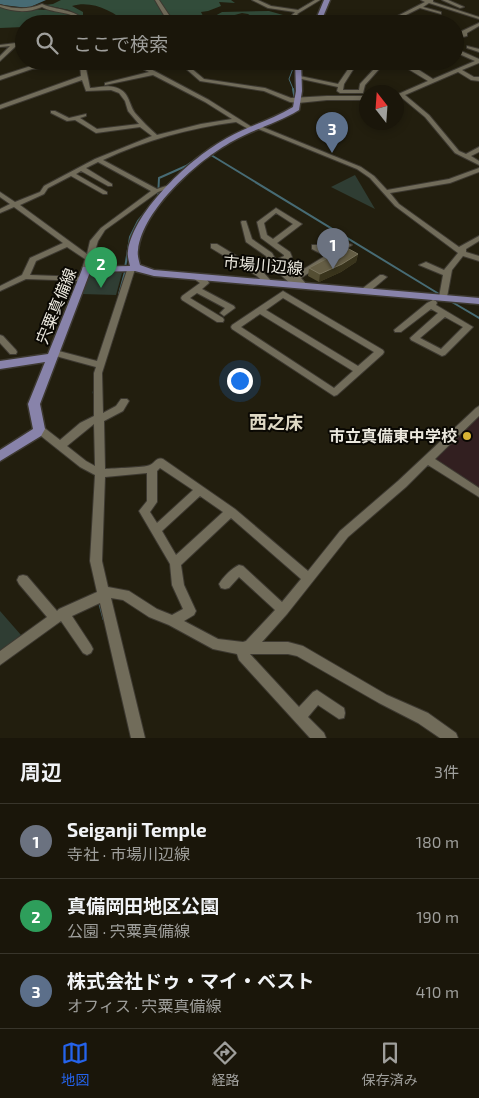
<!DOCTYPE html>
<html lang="ja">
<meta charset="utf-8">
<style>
body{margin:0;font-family:"Exo 2","Noto Sans JP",sans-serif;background:#231f13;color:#f1f3f6}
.compass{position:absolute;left:359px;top:85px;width:45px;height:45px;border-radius:50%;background:#1a160a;box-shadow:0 2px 8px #0003;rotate:343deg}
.you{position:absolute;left:239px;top:380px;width:18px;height:18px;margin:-12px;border:4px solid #fff;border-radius:50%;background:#1a73e8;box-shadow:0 0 0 8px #1a73e833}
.badge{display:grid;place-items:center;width:32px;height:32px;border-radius:50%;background:#2563eb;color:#fff;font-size:16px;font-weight:700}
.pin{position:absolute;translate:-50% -41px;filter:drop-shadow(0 1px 2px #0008)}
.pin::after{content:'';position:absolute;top:26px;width:18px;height:15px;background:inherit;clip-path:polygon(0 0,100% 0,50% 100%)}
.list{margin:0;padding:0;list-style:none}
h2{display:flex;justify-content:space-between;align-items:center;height:65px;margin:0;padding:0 20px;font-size:21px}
h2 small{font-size:16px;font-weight:400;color:#9f9f9c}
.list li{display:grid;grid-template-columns:32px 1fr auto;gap:15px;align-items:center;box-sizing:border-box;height:75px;padding:0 20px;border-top:1px solid #38352b}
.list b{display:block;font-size:19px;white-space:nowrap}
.list p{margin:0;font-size:16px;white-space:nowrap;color:#9f9f9c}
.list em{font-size:16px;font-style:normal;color:#9f9f9c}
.icon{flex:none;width:28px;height:28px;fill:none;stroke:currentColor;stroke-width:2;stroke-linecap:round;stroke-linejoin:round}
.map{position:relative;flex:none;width:479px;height:738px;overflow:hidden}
.search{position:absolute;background:#1a160a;box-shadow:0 2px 8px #0003;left:15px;right:15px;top:15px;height:55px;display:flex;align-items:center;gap:12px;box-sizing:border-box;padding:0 18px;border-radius:28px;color:#9f9f9c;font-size:19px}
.sheet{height:290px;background:#1a160a}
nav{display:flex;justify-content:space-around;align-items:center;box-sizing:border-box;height:70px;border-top:1px solid #38352b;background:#1a160a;font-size:14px;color:#9f9f9c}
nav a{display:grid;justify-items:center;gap:2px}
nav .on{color:#2563eb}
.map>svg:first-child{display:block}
.education{fill:#321f20}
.green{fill:#2f3d33}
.forest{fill:#324c3a}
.water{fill:#476b74}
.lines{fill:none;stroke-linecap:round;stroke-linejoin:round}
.stream-far3{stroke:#476b74;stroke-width:1}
.stream-far2{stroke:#476b74;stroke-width:2}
.stream-far1{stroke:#476b74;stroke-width:2.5}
.stream{stroke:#476b74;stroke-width:3}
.minor-casing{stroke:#3d3931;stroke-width:2}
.major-casing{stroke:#3d3931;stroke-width:3}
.minor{fill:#716c5a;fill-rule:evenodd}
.major{fill:#8883aa;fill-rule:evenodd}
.wall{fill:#544e33}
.shaded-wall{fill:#39341c}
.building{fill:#655e45;stroke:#7a745d}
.poi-dot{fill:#d8b434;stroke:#0a0803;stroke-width:2}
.labels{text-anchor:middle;stroke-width:4;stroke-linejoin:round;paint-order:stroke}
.street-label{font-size:16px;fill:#ebe8de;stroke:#0a0803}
.poi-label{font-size:16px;font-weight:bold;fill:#ebe8de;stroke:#0a0803;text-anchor:end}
.neighbourhood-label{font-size:18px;font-weight:bold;fill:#ded8c4;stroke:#0a0803}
</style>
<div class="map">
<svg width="479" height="738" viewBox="0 0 479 738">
<rect width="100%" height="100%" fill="#221e0e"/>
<polygon class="education" points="479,412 479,489 433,459"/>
<g class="green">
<polygon points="355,175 375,209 331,187"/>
<polygon points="98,272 122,273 116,295 81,294 88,275"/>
<polygon points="0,611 21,635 0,652"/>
</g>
<g class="forest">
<path d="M61,0h170l4,3 -16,-1 2,4 -13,5 -7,1 2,4 20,8h-95c-15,-13 -36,-24 -56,-18l11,6v7l-14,-9 -24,-5 8,-1z"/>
<polygon points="0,5 11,8 67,11 81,20 81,24 24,24 24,27 0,28"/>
<polygon points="269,11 283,15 291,24 261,23 248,14 242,13 224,18 215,16 222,12"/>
</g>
<polygon class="water" points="0,0 46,0 28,8 3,5 0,4"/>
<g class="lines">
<g class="stream-far3">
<polyline points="295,17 293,13 308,4"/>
<polyline points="294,91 289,79 295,63"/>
</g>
<g class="stream-far2">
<polyline points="293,89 295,100"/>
<polyline points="211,155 439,294"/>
<polyline points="125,268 130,237 138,221 158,197 159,178 186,166 219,143"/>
<polyline points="119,294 125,272"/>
<polyline points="452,302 479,318"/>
</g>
<polyline class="stream-far1" points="94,393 97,364"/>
<polyline class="stream" points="99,600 104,619"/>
<defs>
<g id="minor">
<polygon points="155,0 159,0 169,15 177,24 172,24 165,17"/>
<polygon points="252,0 258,0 271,6 298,10 315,0 320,0 297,14 305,24 300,24 292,15 295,12 268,8"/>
<polygon points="421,0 433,0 433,2 479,17 479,19 429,3 423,7 441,12 441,14 420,8 404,16 422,24 415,24 400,18 388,24 382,24 425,2"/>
<polygon points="442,0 448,0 464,7 460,8"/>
<path d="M42,4c16,7 32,4 44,18l-1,2h-5l1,-2c-11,-12 -26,-8 -39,-15 -14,6 -28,5 -42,0v-2c16,4 27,5 42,-1z"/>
<polygon points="479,23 479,26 467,33 467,36 455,39 455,36 462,34 462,31"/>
<polygon points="24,39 24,42 15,47 0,61 0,56 10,46 0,47 0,45 16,43"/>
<polygon points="467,46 479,49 479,52 467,48"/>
<polygon points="457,51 461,51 479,59 479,63 462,70 474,77 479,77 479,81 471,80 458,72 405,95 429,115 459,151 466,154 479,147 479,152 471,156 479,161 479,165 455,153 425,117 401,97 396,99 396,95 428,81 400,64 399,61 405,61 433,79 475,61 457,53"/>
<path d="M82,61h24l-21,3 5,24c7,0 17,-3 24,-1 16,4 14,16 21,26 7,8 14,15 22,22l44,-11 31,-5 -27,-17 -52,-27 -48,10v-2l44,-11 -10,-5 -10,1 -10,-7h6l7,4 25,-4 29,3 18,15 61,9 26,10 36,-2h39v4h-39l-29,3 -8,-1 -26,-11 -64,-10 -16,-14 -23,-3 -16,2 64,34 46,29 -5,1 -14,-8c-46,6 -90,18 -133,38l54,29 15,-5 3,2 -17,6 -53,38 -7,11 -9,30h-3l-4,-2 3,-10 -18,-12 -31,14 -6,14 53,2 4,2 -1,2 -60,-2 -26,12v-5l22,-11 8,-17 33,-15 -49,-36 -14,6v-4l10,-5 -10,-7v-5l15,10 25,-10 4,-6 51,-27 57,-23 -12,-9 -44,6 -21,-13 -8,1 -16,-8v-2h4l14,7 17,-4v2l-6,2 17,11 42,-5 -11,-13 -3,-10 -6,-8 -8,-3 -25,1 -4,-11 -82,29v-4l81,-29 -1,-11 -48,4 -32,11v-4l31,-10zM98,162l53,29 -50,37 -11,13 -3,13 -67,-49 24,-11 4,-6 23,-12 32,18h4v-2l-31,-18 5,-3 27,15h4v-2l-26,-16z"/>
<polygon points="301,61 307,61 301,65 297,65 297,63"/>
<path d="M355,61l25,7 -15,17 -2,8h-23l-3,-2 1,-4 -41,-9 3,-2 38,8 15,-22zM356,65l18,4 -14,15 -1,6h-16l1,-6z"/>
<polygon points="256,126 260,126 361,167 374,176 387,190 449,179 479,168 479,172 450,183 390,193 399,204 459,247 479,236 479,241 466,249 466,252 479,256 479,261 463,256 452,270 447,297 446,299 440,299 439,297 443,275 419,265 426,262 444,270 458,253 395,206 370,178 357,169 256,128"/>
<path d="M276,208l26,16 -25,19 13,9 2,5 -13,7 15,14v-3l31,-19 -13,-7v-4h6l12,8 15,-10h3l4,2 -51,33 6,7 -1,2h-12l-23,-21 -5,-10 -20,-14 -5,-20 1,-1h4l6,18 20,14 4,7 8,-4v-1l-23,-17 -4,-16zM276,213l17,11 -20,15 -6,-4 -3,-12z"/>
<polygon points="211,244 217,244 263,272 272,282 268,284 265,284 257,276 211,248"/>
<path d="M128,267h3l4,2 -33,104 1,40 13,-7 5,-7h6l2,2 -6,10 -19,10 1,48c8,-1 39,-1 45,-4 6,-3 6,-8 13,-6l72,50 73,62 32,-40 58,-50 78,-73 3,-2v10l-44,43 44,29v9l-51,-32 -22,22 -58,50 -61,77 -25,28h26l15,4 84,49 41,18 28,20 2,5h-18l-22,-15 -39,-20 -82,-47 -9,-2h-38l49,53 14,-15 4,-2 27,18 1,5 -1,5 -5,1 -21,-14 -10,12 16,16 2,5h-16l-71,-78 -2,-6 -24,-5 -44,-24 -20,-8 -26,-17 -12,-2 34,140h-14l-31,-135 -28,13 19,29 2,4 -2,4 -4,2 -4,-2 -22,-32 -61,44v-14l47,-34 -28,-33 -2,-4 2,-4 4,-1 4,1 30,35 2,-2 38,-17 -7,-31 5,-86 -15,-8 -44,-35 -2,-3 2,-3h6l18,14 20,-17 14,-7v-43l2,-6 -44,-12 -1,-2 4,-3 42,11zM94,424l1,42 -9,-5 -19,-15zM160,468l33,22 -36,33 -7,-11 7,-10v-31zM147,473v28l-8,10 31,53 2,21 11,24 -11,6 -15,-6 -28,-18 -21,-4 -6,-26 3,-84zM200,496l23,16 -47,43 -14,-24zM231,518l70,61 -19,23 -39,-36 -4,-1c-7,3 -16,12 -20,19l2,4 4,1 4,-1 10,-11 36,33 -29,31 -3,1 -25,-3 -34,-18 10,-6 2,-4 -12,-26 -3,-20z"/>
<polygon points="191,274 197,274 208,281 209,283 202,289 234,306 235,308 224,316 220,313 225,308 197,293 190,298 223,318 224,320 223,322 217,322 182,300 181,298 182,296 200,283 190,276"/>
<polygon points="380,275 383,275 387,277 369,292 363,292 362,290 363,288"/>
<path d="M283,291l100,59 1,2 -1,2 -46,41 -3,1 -102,-67 -1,-2 1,-2zM283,298l91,54 -16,14 -92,-56zM260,314l93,57 -19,17 -93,-61z"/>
<path d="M433,300l3,1 1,2 -1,2 37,22 -28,28 -3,1 -31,-16 -1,-2 28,-25 -7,-4 -30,23h-6l-1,-2 33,-27zM445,317l18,10 -22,22 -21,-11z"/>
<polygon points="0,335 3,336 16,350 17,352 16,354 10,354 0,343"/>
</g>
<g id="major">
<polygon points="324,0 330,0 320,24 314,24"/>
<path d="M295,61h6l1,30 -3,19c-21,13 -45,19 -66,31 -35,19 -90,68 -95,109 -1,5 1,11 2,15l14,5 325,28v6l-325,-28 -19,-5 -45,1 -50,132 5,25 -4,7 -41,25v-11l33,-21 -5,-25 17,-42 -45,7v-8l48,-7 35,-87 47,-1c-1,-5 -3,-11 -2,-15 6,-41 64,-94 99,-113 21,-12 45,-18 66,-31l3,-16z"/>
</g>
</defs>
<use href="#minor" class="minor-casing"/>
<use href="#major" class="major-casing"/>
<use href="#minor" class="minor"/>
<use href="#major" class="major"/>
</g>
<polygon class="wall" points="358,254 356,262 341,272 319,282 308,276 309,268"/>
<polygon class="shaded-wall" points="358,254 356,262 341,272 319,282 320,274"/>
<polygon class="building" points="347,248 358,254 342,264 320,274 309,268"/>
<circle class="poi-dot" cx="467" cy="436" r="5"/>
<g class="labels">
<g class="street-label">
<text transform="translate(263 265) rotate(5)" y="6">市場川辺線</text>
<text transform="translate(56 306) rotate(-68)" y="6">宍粟真備線</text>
</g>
<g class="poi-label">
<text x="457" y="442">市立真備東中学校</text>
</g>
<g class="neighbourhood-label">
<text x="276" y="429">西之床</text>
</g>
</g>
</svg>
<svg class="compass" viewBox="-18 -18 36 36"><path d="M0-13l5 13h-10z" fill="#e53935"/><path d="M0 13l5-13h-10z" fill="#9f9f9c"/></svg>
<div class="you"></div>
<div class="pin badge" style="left:333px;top:269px;background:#6b7280">1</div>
<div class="pin badge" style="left:101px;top:288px;background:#2e9e5b">2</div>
<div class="pin badge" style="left:332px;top:153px;background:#5c6f8a">3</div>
<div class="search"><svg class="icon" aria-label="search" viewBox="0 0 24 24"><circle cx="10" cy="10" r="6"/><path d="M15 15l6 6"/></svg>ここで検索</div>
</div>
<section class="sheet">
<h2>周辺<small>3件</small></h2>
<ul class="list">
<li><span class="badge" style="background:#6b7280">1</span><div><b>Seiganji Temple</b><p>寺社 · 市場川辺線</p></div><em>180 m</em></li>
<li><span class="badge" style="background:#2e9e5b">2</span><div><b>真備岡田地区公園</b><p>公園 · 宍粟真備線</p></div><em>190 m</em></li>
<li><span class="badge" style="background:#5c6f8a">3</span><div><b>株式会社ドゥ・マイ・ベスト</b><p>オフィス · 宍粟真備線</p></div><em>410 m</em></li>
</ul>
</section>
<nav>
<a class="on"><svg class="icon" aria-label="map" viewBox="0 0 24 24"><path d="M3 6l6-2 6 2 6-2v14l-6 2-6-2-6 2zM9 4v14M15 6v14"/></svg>地図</a>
<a><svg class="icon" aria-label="directions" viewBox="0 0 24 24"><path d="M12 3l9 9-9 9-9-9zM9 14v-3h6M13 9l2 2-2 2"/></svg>経路</a>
<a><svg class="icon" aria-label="saved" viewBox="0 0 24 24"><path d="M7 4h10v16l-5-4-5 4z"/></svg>保存済み</a>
</nav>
